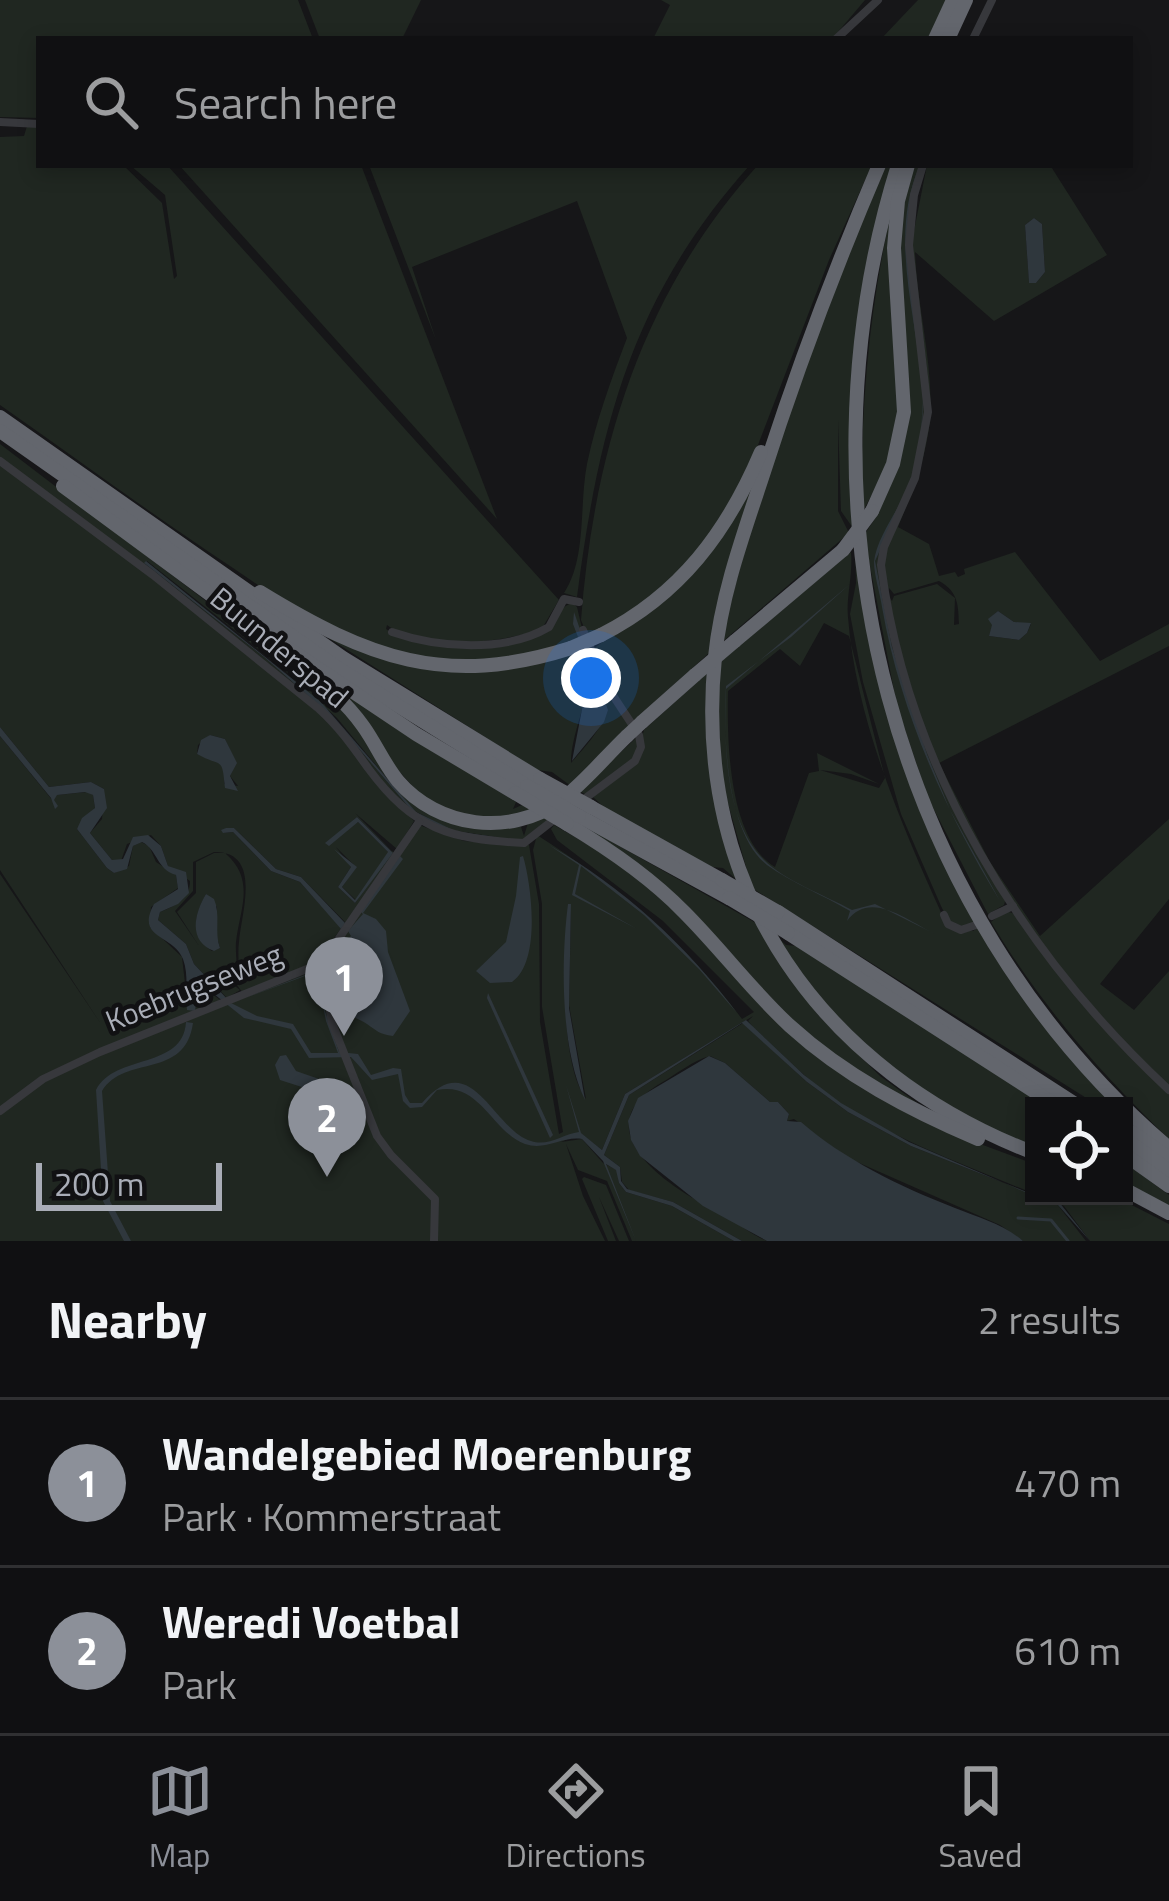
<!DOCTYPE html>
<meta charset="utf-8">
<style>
body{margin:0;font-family:"Titillium Web",sans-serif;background:#19191b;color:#f1f3f6}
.controls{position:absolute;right:36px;bottom:36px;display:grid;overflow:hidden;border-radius:0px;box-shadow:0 6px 18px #0003}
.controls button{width:108px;height:108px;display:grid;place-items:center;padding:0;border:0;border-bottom:3px solid #303032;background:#101012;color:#f1f3f6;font:60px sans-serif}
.scale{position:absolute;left:36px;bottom:30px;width:186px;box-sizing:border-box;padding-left:12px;border:6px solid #a9adb7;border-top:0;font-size:33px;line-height:42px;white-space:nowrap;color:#a9adb7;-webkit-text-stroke:9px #111113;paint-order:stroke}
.you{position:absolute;left:591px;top:678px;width:42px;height:42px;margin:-30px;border:9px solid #fff;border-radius:50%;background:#1a73e8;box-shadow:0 0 0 18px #1a73e833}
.badge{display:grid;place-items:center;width:78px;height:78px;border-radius:50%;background:#8c9099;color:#fff;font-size:39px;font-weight:700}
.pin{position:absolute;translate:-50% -99px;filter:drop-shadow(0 3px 6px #0008)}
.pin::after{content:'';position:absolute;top:63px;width:42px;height:36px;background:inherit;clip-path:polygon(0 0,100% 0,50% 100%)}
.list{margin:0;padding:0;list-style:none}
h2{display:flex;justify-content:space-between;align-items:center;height:156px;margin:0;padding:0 48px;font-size:51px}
h2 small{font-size:39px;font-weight:400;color:#9c9d9f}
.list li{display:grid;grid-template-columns:78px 1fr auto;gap:36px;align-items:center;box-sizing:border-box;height:168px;padding:0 48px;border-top:3px solid #303032}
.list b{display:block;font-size:45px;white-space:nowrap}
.list p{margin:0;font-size:39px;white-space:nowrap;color:#9c9d9f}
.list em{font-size:39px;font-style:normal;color:#9c9d9f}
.icon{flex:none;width:66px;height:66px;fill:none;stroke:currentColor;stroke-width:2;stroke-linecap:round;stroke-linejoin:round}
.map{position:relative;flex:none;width:1169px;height:1241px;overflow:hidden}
.search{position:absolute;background:#101012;box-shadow:0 6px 18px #0003;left:36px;right:36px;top:36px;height:132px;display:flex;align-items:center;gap:30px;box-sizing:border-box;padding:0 42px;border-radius:0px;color:#9c9d9f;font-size:45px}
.sheet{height:492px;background:#101012}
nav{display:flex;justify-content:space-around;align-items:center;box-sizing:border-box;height:168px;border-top:3px solid #303032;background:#101012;font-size:33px;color:#9c9d9f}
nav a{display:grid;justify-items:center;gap:6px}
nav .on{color:#8c9099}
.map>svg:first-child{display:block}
.green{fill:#202721;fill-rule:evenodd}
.water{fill:#2f373d}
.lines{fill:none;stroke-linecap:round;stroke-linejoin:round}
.stream{stroke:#2f373d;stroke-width:3}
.minor{stroke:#37383c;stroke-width:8}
.highway{stroke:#63666d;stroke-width:14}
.highway-bridge{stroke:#63666d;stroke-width:14}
.labels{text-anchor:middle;stroke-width:9;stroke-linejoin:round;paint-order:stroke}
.street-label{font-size:30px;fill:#a9adb7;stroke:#111113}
</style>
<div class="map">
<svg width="1169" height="1241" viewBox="0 0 1169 1241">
<rect width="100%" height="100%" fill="#161618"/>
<g class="green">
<polygon points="0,0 298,0 313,39 39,39 39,118 0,117"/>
<polygon points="305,0 421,0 402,39 320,39"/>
<polygon points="661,0 865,0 832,39 653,39 670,5"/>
<polygon points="918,0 946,0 928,39 881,39"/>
<path d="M27,126h12v39h84l39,38 12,76 3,-3 -12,-81 -35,-30h37l392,435 -18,30c-42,12 -118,23 -154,-5l-1,4c28,20 132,24 160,1 12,-9 11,-22 26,-27l5,4 7,30h-3l-8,-18 6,18 -5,5c-59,21 -119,23 -180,11 -59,-11 -112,-52 -161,-85 -79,-52 -156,-109 -233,-163v-268l24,-1z"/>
<polygon points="179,165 361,165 497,519"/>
<path d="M369,165h381c-118,131 -151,262 -173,432l-13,-4c23,-35 15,-88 23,-129 9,-43 24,-84 40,-126l-50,-137 -165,66 24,73z"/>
<path d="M758,165h114l-43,95 -81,211 -46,78 -61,58 -54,28 -6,-15c13,-170 61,-327 177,-455z"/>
<path d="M883,165h11l-32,136 -7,46 -5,95 3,86 -12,-17 -3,-91v91l11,22 -128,110c38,-165 100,-321 162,-478z"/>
<polygon points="913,165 924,165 910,226 926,409 913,479 882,548 886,601 932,758 1006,898 1004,905 988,914 928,798 897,706 864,535 877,516 910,402 898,259 904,200"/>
<path d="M927,165h123l57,90 -113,66 -79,-69c2,56 19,113 15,168 -4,39 -18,72 -32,107l31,17 10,32 16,-4 3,5 7,-3 -1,-5 51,-17 85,109 69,-37v22l-230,117 51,99 50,74 129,-117v80l-69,85 34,26 35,-39v116c-114,-113 -209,-238 -256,-394 -9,-30 -22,-63 -23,-95l2,3 2,-5 43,-12 18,14 -1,27 5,-1c-1,-18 0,-32 -20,-43l-45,13 -5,-6 -1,6 -5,-41 29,-61 16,-66v-47l-16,-138zM1034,218l8,6 3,48 -9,11 -7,-1 -4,-57zM998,611l16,11 17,2 -4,9 -8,7 -30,-4 4,-11 -4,-6z"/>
<path d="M891,212l11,154 -6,84 -34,63c-2,-103 7,-201 29,-301z"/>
<path d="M0,444l329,251c49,47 67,122 144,132 16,2 33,0 48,0l3,9 4,-13 14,-6 7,4 -24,20c-34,-1 -69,-1 -99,-18 -44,-25 -62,-76 -99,-109 -102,-92 -217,-173 -327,-255zM147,561l133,105 57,52 76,92 38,20 57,9 -52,-5 -43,-22 -83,-97 -66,-58 -119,-93z"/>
<polygon points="763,453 709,653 631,723 617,703 593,649 682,583"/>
<path d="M0,463l153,114 167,136 94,108 -17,28 -42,-36 40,41 -79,109 -88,36 -34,-35 -8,-20 -28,-24 2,-8c15,-6 30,-13 30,-31l-22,-15 -7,-20 -10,-11 -24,9 -6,17 -9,-1 -22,-27 12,-14 2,-30 -13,-7 -42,5 -49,-60zM210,735l15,4 11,24 -6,13 8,10 -14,-2v-17l-11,-9 -16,-4 1,-9zM357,817l35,34 -37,52 -17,-16 13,-20 -15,-20 20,20 -14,20 14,13 33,-47 -31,-31 -32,22zM226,828h8l42,41 25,8 44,45 -4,6 -41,-46 -29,-11 -38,-39 -10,1zM214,852c49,-1 27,62 25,90 -2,15 2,26 -4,40l7,10 -12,4 10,-6 -14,-11 8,1c5,-12 1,-24 2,-38 4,-34 20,-62 -11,-89h-11l-18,9v31l-19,19 22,34 -24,-35 18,-20v-29zM206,894l11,13 -1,27 4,14 -8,3c-22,-16 -18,-35 -6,-57z"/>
<path d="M855,547c12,85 29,169 62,250 17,42 40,83 60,124l-12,7 -17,-8 -7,-14 -40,-92 -38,-132 -13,-68 6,-31z"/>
<path d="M851,552c2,24 -5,44 -3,65 8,104 54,209 96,302l29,12 7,-5 139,180h-20l-347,-218 -32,-113 -2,-111zM824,623l25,13 36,142 -6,10 -59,-18 31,4 28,10 -62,-31 2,18 -10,2 -34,94c-47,-28 -48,-127 -47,-176l52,-42 20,17z"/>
<path d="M300,620l132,47 153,-15c11,40 -14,76 -14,111 45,-51 41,-51 16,-111l3,-2 20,48 19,27 -58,61 -19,-14 -15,-2z"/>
<polygon points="298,661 502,792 516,802 513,809 522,805 534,812 484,821 430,805"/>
<polygon points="707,673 710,778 737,880 723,868 712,867 605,808 593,797 635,763 644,730"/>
<polygon points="0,736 53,801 56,795 87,792 93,795 95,808 77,829 107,868 114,873 129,866 133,846 141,842 149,846 156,862 176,875 178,888 151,907 150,927 182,957 188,1010 195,1010 201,986 223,1002 54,1071 0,1108 0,874 101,1024 0,870"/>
<polygon points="636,738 640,742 637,756 587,795 579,791"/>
<polygon points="573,820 756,923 818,1015 880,1076 931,1113 934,1118 815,1044 691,916"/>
<path d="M419,825l45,16 65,4 10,59 1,118 19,112 4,-2 -21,-125v-103l-9,-54 4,-15c79,51 149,108 205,184l12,-7 -91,-91 -106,-81 -6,-11 3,-4 61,35 50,41 119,125 180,112 70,26v30c-69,-30 -142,-54 -204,-98 -28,-21 -52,-46 -77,-69l-5,-6 5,-5 -128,78 -23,56 -22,-17 -19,9 21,-3 21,24 14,7 2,13 7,9 46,14 62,35h-102l-25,-60 -29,-11 -12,-26 17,52 22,45h-605v-128l34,-26 69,-34 215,-84zM571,905l-2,100 17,94c-27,-37 -23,-149 -15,-194z"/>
<path d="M1005,911l11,3 36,51 117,126v48c-69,-66 -129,-135 -178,-217z"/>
<polygon points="775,935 786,945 797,946 1045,1106 1034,1106 1034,1149 924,1095 822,1005"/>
<path d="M743,1023l64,59 41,30 63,34 146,58 29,37h-63l-23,-16 -152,-67 -54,-39 -7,2 2,-7 -11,-12h-8l-45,-39 -15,-7c-17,4 -33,18 -49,27 -80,47 8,105 58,129 17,9 30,22 48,29h-25l-69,-39 -44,-12 -7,-8 -2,-15 -16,-12 25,-60z"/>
<polygon points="1124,1162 1169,1195 1169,1208 1124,1185"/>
<polygon points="584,1177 606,1185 629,1241 619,1241 599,1197 616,1241 608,1241 582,1179"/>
<polygon points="1039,1196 1114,1196 1169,1224 1169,1241 1090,1241 1064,1206"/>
</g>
<g class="water">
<path d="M920,165l-14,81 17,144 -2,50 -13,50 -33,71 17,86 35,107 23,56 50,91c-55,-90 -100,-190 -118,-294 -2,-14 -8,-32 -8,-45 2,-22 21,-47 30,-67 15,-32 21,-71 18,-106 -5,-75 -34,-153 -2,-224z"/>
<polygon points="1034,218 1042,224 1045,272 1036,283 1029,283 1025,225"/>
<polygon points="146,561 321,702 416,812 455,831 508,839 456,834 413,812 330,715 264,657 144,563"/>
<path d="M850,584l-124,105c-2,52 -2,132 38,171 20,20 60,35 88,50l23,-6 60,30c-27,-13 -65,-45 -88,-13l3,-10c-27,-16 -58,-28 -83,-46 -41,-32 -44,-130 -41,-179l65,-49z"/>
<polygon points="998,611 1014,622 1031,623 1027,633 1019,640 989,636 992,625 988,619"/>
<polygon points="574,612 608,710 604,722 572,761 590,668 573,624"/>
<path d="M0,727l49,60 42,-5 13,7 3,19 -17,25 22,27 11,-1 10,-22 15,-2 13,11 7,20 18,6 3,21 -11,11 -18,8 -2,8 28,24 8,20 37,39 26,13 36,8 18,29h27l-12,-32 -10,-49 -71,26 71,-27 5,5 2,29 16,47 19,2 13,21 22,-7 8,1 4,26 5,8h12c50,-58 70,26 109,38 17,6 32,-7 48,-9l-13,-47 15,48 21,17 23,-56 121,-74 58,55 37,28 68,39 125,54 25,6 31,39 -33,-37 -146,-58 -63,-34 -41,-30 -65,-59 -113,72 -25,60 16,12 1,14 6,8 46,13 69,39h-8l-62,-35 -46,-14 -7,-9 -3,-13 -10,-6 30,77 -33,-80 -21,-22c-20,-3 -36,12 -57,5 -33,-12 -45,-63 -88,-54l-15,17 -12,1 -7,-7 -5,-27 -26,6 -21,-23 -42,1 -18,-29 -47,-11 -40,-32 -5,2 -4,23 -8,-1c-2,-16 2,-35 -4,-51 -10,-25 -48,-20 -29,-55l24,-15 -2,-14c-20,-6 -18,-25 -34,-33l-9,4 -6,23 -13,4 -7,-5 -30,-39 5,-11 13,-10 -2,-13 -8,-3 -28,3 -3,5 4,6 -3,3 -4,-11 -51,-62z"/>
<path d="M210,735l15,4 12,24 -7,13 8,15 -13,-3c-3,-33 -3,-20 -28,-34l4,-14z"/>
<polygon points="357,817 393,853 355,903 338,887 351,867 334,849 357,867 342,887 355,900 388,852 358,822 329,846 325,843"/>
<polygon points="226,828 234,828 276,869 301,877 345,923 341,929 300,882 271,871 233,832 223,833 221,830"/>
<path d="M549,845c73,41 138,101 188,168l-38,-44 -55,-54 -63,-49 -6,28 62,35 -65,-34 7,-30z"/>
<path d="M400,856l3,3 -40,54 13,6 10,12 2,21 22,59 -17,25c-14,-2 -16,-5 -26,-12 -8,-6 -21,-8 -27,-15 -19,-22 -9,-58 11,-73l-3,-5 15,-17 -3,-3z"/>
<path d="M523,856c9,31 18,106 -11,126l-22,1 -14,-12 30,-29 10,-46 4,-39z"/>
<path d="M206,894l8,5c7,16 0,33 6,49l-6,3c-26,-10 -20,-37 -8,-57z"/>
<path d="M568,904h3l-2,104 16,92c-25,-51 -24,-141 -17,-196z"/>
<polygon points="488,993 553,1135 550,1138 487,998"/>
<path d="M186,1022l7,1c-8,57 -68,31 -91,68l8,110 21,40h-7l-21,-40 -7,-111c19,-37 87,-20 90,-68z"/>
<polygon points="286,1055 296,1071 319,1079 320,1084 308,1089 280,1080 275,1065 280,1056"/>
<path d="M709,1056l16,7 45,39h8l11,12 -2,7 14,1c44,38 98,64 154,86 25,10 48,16 68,33h-256l-64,-35 -63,-50 -9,-16 -3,-19 10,-23z"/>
</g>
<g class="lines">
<polyline class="stream" points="1018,1218 1051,1220 1068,1241"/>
<g class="minor">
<polyline points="836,39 878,0"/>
<polyline points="973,39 992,0"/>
<polyline points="0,122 39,124"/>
<path d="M923,165l-9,30 -5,50 19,167 -13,66 -31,69 -3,18c26,203 141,388 288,525"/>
<path d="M0,461l153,114 166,134c20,18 34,38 49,59 46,62 81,71 156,75l32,-25"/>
<path d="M392,632c46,16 113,21 157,-5l15,-28 15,3"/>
<polyline points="579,803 635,761 641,747 639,735 606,685 583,630"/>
<polyline points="944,915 948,924 961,930 976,925"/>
<polyline points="992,916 1013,906"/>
<polyline points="322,963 332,1023 377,1136 391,1155 435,1199 434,1241"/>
<polyline points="0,1111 43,1079 100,1052 322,963 419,822"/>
</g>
<g class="highway">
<polyline points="935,39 953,0"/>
<polyline points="948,39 966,0"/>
<path d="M879,165c-44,103 -84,209 -118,316 -19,57 -40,116 -46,176 -24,233 107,414 319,496"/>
<path d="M898,165c-108,344 -8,746 271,983"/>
<polyline points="0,417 343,658 540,779"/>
<polyline points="0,431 339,669 527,786"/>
<polyline points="63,486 238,615 416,734 515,793"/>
<polyline points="872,511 893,464 904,412 894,248 898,201 908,165"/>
<path d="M260,592c108,66 185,96 311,56"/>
<path d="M601,635c79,-40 126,-103 160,-183"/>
<polyline points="735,641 843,550"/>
<path d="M303,667c22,18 43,35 60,59 13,18 21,38 35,55 40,47 112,56 162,20 24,-18 45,-44 67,-65"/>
<polyline points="642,722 695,675"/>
<polyline points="591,807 722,880"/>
<polyline points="579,816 729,898"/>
<path d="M567,824c42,25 83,53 117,88 37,37 68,79 106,114 55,50 120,84 188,113"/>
<polyline points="778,912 1078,1106"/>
<polyline points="788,933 1057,1106"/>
<polyline points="1124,1127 1169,1158"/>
<polyline points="1124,1138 1169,1171"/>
<polyline points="1124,1154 1169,1186"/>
<polyline points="1124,1189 1169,1213"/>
</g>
<g class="highway-bridge">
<polyline points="843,550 872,511"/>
<polyline points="571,648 601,635"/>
<polyline points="695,675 735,641"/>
<polyline points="627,736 642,722"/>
<polyline points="540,779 591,807"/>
<polyline points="527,786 579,816"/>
<polyline points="515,793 567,824"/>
<polyline points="722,880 778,912"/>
<polyline points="729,898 788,933"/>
</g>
</g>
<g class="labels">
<g class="street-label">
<text transform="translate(279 648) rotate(40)" y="10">Buunderspad</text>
<text transform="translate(194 988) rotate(-22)" y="10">Koebrugseweg</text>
</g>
</g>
</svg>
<div class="controls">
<button><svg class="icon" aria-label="locate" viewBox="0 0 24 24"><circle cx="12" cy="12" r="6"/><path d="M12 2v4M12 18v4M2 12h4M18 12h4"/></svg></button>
</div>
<div class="scale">200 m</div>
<div class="you"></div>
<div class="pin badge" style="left:344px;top:1036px">1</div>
<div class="pin badge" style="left:327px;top:1177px">2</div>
<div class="search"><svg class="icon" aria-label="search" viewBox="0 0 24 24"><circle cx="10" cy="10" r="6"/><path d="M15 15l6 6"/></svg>Search here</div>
</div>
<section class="sheet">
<h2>Nearby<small>2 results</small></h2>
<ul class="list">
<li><span class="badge">1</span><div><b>Wandelgebied Moerenburg</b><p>Park · Kommerstraat</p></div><em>470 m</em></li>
<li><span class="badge">2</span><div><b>Weredi Voetbal</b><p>Park</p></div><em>610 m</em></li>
</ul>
</section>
<nav>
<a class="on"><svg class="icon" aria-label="map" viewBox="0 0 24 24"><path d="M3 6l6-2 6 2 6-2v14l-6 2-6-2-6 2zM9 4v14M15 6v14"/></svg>Map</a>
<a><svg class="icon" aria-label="directions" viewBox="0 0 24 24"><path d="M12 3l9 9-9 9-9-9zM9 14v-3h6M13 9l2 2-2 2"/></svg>Directions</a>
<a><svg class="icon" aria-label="saved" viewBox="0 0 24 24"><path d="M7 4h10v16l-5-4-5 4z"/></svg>Saved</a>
</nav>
